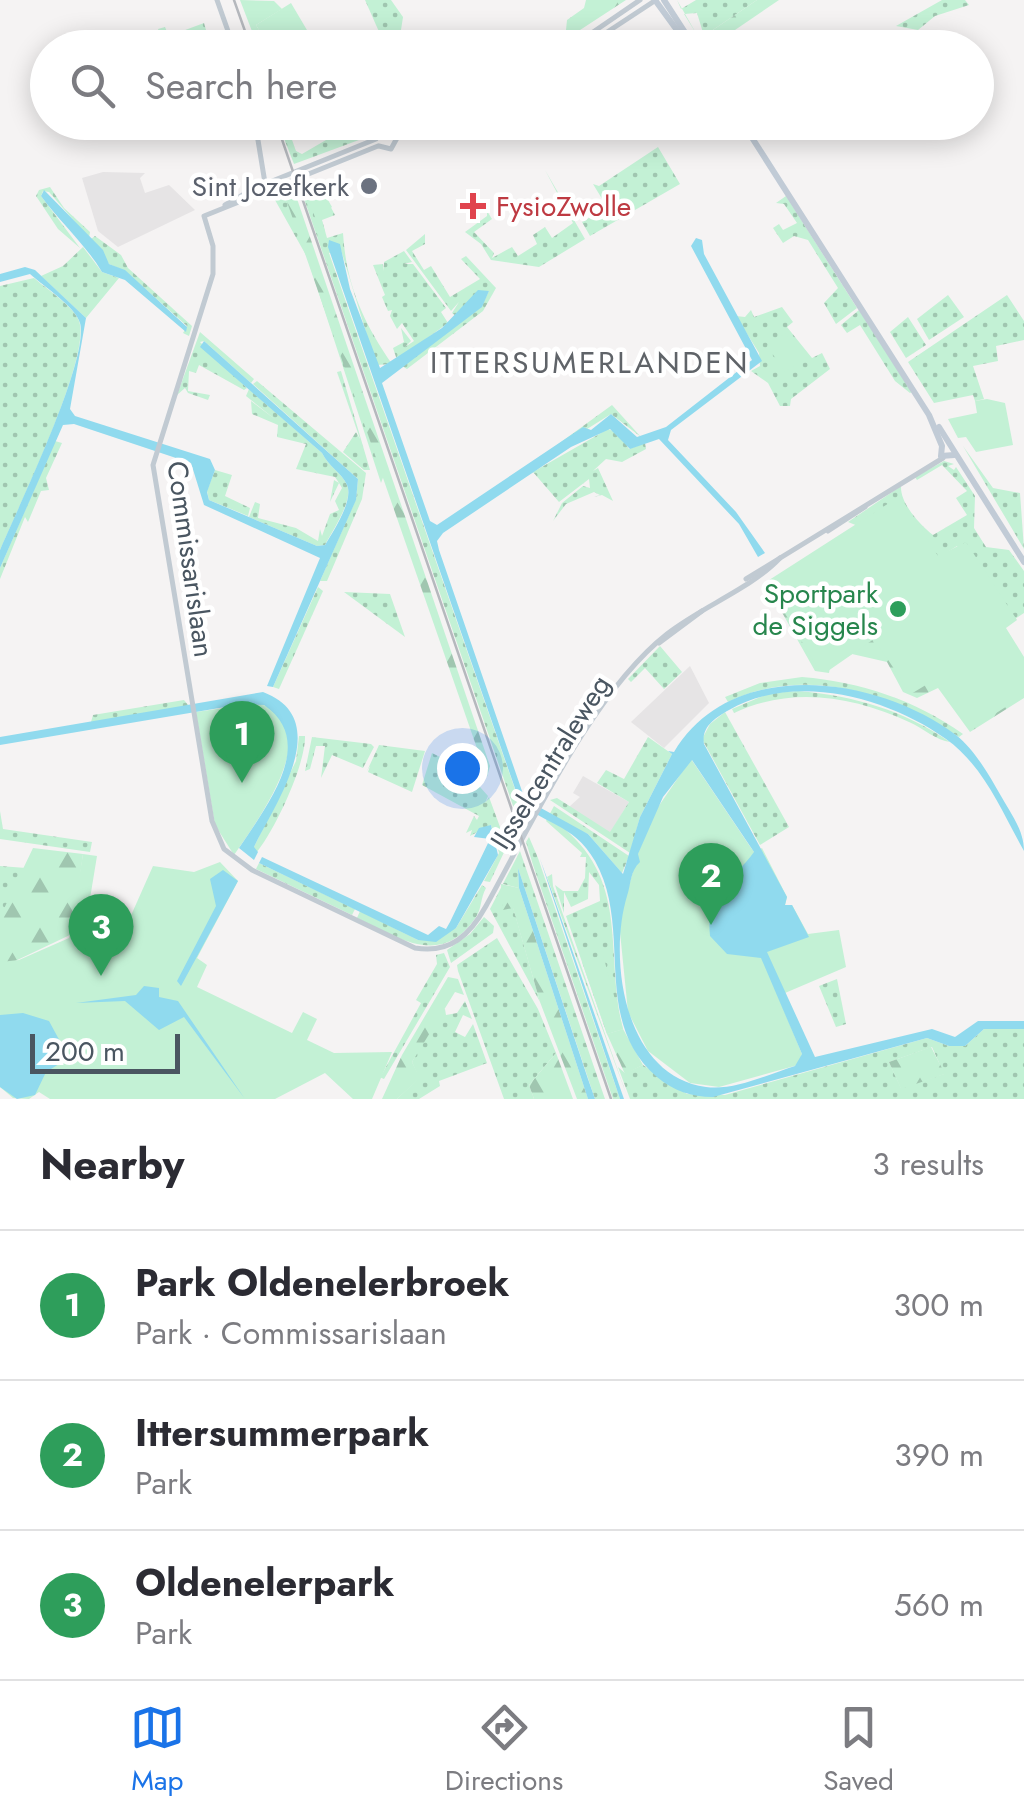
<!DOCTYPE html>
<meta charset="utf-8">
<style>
body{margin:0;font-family:Jost,sans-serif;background:#f7f7f7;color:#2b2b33}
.scale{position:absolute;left:30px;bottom:25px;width:150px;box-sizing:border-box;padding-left:10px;border:5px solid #4a5661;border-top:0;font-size:28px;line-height:35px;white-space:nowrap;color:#4a5661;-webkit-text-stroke:8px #fff;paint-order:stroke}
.you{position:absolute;left:462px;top:768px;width:35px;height:35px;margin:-25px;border:8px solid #fff;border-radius:50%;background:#1a73e8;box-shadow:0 0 0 15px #1a73e833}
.badge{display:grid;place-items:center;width:65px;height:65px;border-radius:50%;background:#1a73e8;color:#fff;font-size:32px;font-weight:700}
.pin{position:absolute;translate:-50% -82px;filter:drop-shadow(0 2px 5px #0008)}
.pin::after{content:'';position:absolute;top:52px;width:35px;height:30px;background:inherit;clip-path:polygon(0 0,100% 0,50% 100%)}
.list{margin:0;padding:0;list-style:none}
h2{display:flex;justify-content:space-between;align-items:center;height:130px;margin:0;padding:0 40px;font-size:42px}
h2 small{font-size:32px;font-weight:400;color:#7c7c81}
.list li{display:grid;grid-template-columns:65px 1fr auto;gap:30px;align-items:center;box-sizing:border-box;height:150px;padding:0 40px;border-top:2px solid #e1e1e2}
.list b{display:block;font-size:38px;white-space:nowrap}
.list p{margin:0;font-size:32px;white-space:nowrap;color:#7c7c81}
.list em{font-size:32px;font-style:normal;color:#7c7c81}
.icon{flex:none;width:55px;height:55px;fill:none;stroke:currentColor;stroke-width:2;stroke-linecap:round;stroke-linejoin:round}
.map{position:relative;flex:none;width:1024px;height:1099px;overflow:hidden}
.search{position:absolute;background:#fff;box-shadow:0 5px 25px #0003;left:30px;right:30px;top:30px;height:110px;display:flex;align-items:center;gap:25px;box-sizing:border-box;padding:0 35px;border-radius:55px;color:#7c7c81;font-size:38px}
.sheet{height:580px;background:#fff}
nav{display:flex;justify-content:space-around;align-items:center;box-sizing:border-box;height:140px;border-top:2px solid #e1e1e2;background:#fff;font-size:28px;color:#7c7c81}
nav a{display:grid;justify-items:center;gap:5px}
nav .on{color:#1a73e8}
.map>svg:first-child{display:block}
.education{fill:#e6e4e5}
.grass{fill:url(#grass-dots);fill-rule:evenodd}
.forest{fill:url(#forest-firs)}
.park{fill:#c3f1d5}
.water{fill:#90daee;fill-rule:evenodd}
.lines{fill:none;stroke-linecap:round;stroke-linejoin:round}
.tertiary{stroke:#c1cad2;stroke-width:5}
.secondary{stroke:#c1cbd6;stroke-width:6}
.rail{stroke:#b5b8bd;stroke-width:2.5}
.worship-dot{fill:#6b7280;stroke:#fff;stroke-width:4}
.health-dot{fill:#e0444e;stroke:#fff;stroke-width:4}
.leisure-dot{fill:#2e9e5b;stroke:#fff;stroke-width:4}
.labels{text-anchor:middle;stroke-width:9;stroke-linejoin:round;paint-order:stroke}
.worship-label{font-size:28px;fill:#5b616d;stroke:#fff;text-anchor:end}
.health-label{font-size:28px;fill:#be3a42;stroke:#fff;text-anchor:start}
.street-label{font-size:28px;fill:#4a5661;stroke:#fff}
.leisure-label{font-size:28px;fill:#27864d;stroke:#fff;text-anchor:end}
.neighbourhood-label{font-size:30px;letter-spacing:2.5px;fill:#5f6368;stroke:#fff}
</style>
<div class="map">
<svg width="1024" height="1099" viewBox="0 0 1024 1099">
<defs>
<pattern id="grass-dots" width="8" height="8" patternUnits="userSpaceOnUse" patternTransform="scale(2.5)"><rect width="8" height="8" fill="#c3f1d5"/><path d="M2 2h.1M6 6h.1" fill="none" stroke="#a0c6b0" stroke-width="1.8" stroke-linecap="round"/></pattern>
<pattern id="forest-firs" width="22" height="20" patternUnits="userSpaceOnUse" patternTransform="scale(2.5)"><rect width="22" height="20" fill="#c3f1d5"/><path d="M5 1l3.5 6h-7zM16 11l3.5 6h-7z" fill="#a0c6b0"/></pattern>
</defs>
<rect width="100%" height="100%" fill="#f5f3f3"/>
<g class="education">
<polygon points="103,172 145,173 140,178 145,193 169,185 195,210 118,247 98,231 82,178"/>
<polygon points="690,666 709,703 664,748 631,722"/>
<polygon points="583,776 629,802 610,833 569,807 580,797 573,793"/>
</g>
<g class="grass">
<polygon points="365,0 391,0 403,17 401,30 389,36 380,34"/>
<polygon points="677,0 681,9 696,0 757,0 704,36 697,13 684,14 704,46 710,47 730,33 739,48 704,47"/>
<polygon points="942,0 965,0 969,5 935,16 918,30 896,26"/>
<polygon points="204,23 211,47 163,47 158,29 165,27 169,36"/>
<polygon points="278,123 286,123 296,151 302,154 326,140 371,128 367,137 294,164"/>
<polygon points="658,147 680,184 590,236 582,222 607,207 593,184 599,186"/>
<polygon points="545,170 585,239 539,267 491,260 481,244 465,232 487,216 487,211 492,219 474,232 494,253 492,258 512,247 518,256 537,244 533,235 545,227 552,238 573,223"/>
<path d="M317,181l18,34 -13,5 5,18 16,-5c3,51 20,89 49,131l-16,1 -35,-115 -12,3 188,542 13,15 -10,16 -220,-639z"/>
<polygon points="50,187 64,208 90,232 89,238 49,192 43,191 41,196 80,248 58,229 36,196 39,190"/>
<polygon points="286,191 384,475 381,483 307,257 275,200"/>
<polygon points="786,196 857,308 836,324 824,303 838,288 808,240 794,236 783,243 773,228 779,224 783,230 797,223 784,204 776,203"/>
<polygon points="425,234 425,244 412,251 424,270 431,266 450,297 480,279 461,259 466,256 496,288 483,311 407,369 402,366 481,307 489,291 478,291 456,316 452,313 459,302 451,311 406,250"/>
<polygon points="95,236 121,255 128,268 192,326 189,336 183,333 187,326 125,271 109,264 91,239"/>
<polygon points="83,247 102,272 119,278 86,318 41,276 63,266"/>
<polygon points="404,251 412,262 404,264 413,264 446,308 441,312 448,323 397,360 393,348 404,342 401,328 411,341 405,347 414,341 402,323 397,329 390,316 392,310 388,311 382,297 385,295 373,265 383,264 384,271 384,262"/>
<path d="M34,278c12,11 39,27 45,43 13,35 -62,190 -79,229v-264z"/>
<polygon points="948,295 964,317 929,340 917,319"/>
<polygon points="1007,295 1024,321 1024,340 996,346 998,361 973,366 984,399 975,401 973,395 934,403 908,362"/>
<polygon points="782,307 793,322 787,327 812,358 822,353 830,369 791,399 790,406 780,406 768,383 751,371 760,366 759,353 736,316 745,317 751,310 754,317"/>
<polygon points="859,310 912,392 910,393 895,381 860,325 847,333 841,325"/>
<polygon points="908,317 926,345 906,358 890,332"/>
<polygon points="200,332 254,379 251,383 204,341 200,342 247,388 244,390 199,365 196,373 189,371 188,391 210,395 208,400 188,393 185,388 177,395"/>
<polygon points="341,371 370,470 364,470 343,452 356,432 360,439 337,372"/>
<polygon points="257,381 366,473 362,499 327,581 320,581 356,499 358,479 253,384"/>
<path d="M249,389l73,64c6,13 20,20 25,32 7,15 -15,46 -22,60l-8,1 -68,-29 6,-15 5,2 -2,14 38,10 22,13 2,-12 2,7 8,-22 9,-4 -4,-9 7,-13 -3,-5 -9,19 4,-22 5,3 -4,-6 -39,-8 10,-25 -29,-7 1,-12 -26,-11 -1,-13 25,19 -30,-24z"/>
<polygon points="612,405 641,437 611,414 528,466"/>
<polygon points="608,429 620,434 629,449 645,443 646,449 622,462 606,459 593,471 598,468 613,501 602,495 594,497 600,495 594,492 566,504 553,521 562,503 583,486 590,488 589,479 559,502 533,472"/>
<polygon points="55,441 62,443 46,478 49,490 41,491 28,522 25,517 0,579 0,568"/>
<polygon points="963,446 993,488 1020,493 1024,549"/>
<path d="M944,461l10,3 -6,2 6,4 2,-3 19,29 -1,32 12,19 23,3 15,21v42l-9,6 -58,-73 -19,12 -90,-36 53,-36c-1,17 18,38 32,49l34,-20 -11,-17 11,-7 -25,-26 -25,15 -2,-3z"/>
<polygon points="215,470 232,475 225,496 250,508 248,516 209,500 207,491"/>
<polygon points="318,587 323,591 279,689 273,687"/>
<polygon points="344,592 390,594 405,637"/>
<polygon points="660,646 682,672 664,689 645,668 631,682 628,679"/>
<path d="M802,677c59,5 113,23 161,57l-4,3c-68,-44 -155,-72 -231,-35l-3,-5 35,-14z"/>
<path d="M798,691c57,5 105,19 152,51 -13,-1 -27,-14 -41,-20 -56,-26 -118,-36 -175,-9l-2,-4 38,-16z"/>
<polygon points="184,700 189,706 91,722 93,715"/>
<polygon points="725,712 789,827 760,845 702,739 710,724"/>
<path d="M299,736h6c1,28 -31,96 -49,117l-3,-4 43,-88z"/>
<polygon points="312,737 371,744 374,747 363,768 332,755 321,778 325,746 316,746 310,769 305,771"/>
<polygon points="648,737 672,754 640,817 630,853 550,800 557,798 610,832 629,802 597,783 606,770 624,779"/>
<polygon points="379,745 425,751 412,792 368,772 370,766 367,771"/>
<polygon points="432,753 464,769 488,796 485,803 489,797 507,846 490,882 484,881 499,853 491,825 470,836 472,830 466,833 474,816 477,820 479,816 422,785"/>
<path d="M554,806l75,50 -7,17 -34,-39 -39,-17c85,58 54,132 74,212l-16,5 -41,-118 34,-15 -1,-16 -10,-13 -1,27 -17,8 -7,-15v21l-9,-28 8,6h15l7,-13 1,-21h-6l2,-4 -36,-32z"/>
<polygon points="0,811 3,829 92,842 90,852 0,839"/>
<polygon points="529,837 538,858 620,1099 613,1099 533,865 526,842"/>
<polygon points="520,851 605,1099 595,1099 518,868 519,888 503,884 503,895 513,907 540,1002 490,909"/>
<polygon points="259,863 355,909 352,915 256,869"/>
<polygon points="0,866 26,868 3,919 0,917"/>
<polygon points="552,874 553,886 628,1099 547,877"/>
<path d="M482,885l4,3c-6,11 -4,20 -10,29 -34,51 -76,22 -119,1l3,-7 58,29 38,-12z"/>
<polygon points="484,917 494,926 493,933 451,963 447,950 470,934"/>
<polygon points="497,938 538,1009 556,1053 529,1085 534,1099 504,1099 458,971 457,965"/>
<polygon points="444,953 450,967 384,1079 349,1064 381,1076 421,1003 416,1000 437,964 436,955"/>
<polygon points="837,979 846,1024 836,1027 819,986"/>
<polygon points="465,1001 472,1019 463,1015 455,1032 465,1037 473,1024 487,1063 439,1081 440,1086 419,1099 397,1099 419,1078 412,1062 440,1010 445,1009 446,1015 457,1013"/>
<path d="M984,1029h40v70h-394l-12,-32 7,6 18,-8 44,29 38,1 202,-57 22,8h16zM932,1047l12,27 -43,14 -12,-26z"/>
</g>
<g class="forest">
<polygon points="240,0 274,1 282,9 256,25 269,47 258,47"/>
<polygon points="586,0 626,0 554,47 536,47 566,30 567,20 584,8"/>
<polygon points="757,0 779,0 710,47 704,46 704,36"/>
<polygon points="294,190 490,766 487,777 286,199"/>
<polygon points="779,597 874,634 933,677 1024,689 1024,698 970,732 938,688 917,698 903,692 887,662 852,654 830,667 829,673 815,671 775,600"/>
<polygon points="33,848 83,854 72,934 11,963 0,996 0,917"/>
<polygon points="501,884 519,888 588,1099 577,1099 540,1002 513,908 503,910"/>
<polygon points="448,977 458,979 464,995 455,992 412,1062 420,1078 397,1099 382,1099 402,1055"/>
<polygon points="623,1029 643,1065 625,1074 607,1034"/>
<polygon points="931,1047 945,1074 901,1089 889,1062"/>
<polygon points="556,1053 573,1099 534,1099 529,1085"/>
</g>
<g class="park">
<polygon points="291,3 317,47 329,44 330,47 269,47 256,25"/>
<polygon points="317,181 332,207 320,215 325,231 320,232 304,185"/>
<polygon points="785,333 803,359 785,372 767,346"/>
<polygon points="987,399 1005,403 1013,445 976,452 966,437 958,438 948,419 977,413 975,401"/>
<polygon points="900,496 938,556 966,542 1017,620 1006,628 1024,657 1024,695 970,730 934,680 911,694 874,639 828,671 819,670 766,582"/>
<path d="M257,703c74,20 0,118 -23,152l-19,-30 -19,-113z"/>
<polygon points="691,759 749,845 754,852 762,848 787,897 785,905 792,905 808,934 839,930 846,967 778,996 802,1054 798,1065 719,1087 690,1083 648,1051 628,1012 619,922 638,853 656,810"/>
<polygon points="83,854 97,856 86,923 125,929 153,866 194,872 220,862 238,881 197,958 207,965 197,987 292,1033 303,1012 317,1019 307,1040 334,1053 392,1052 372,1099 353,1099 325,1073 275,1099 50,1099 39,1092 29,1099 13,1098 0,1087 0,962 19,960 69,938"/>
<polygon points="603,955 623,1029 607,1034 582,962"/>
</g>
<g class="water">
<path d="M44,190l59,60 6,14 16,6 62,57 -1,5 -61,-52 -23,-8c-16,-27 -42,-50 -61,-76z"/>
<path d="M696,238l6,2 2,14 58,107 -91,69 -3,10 68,72 29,41 -7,4 -19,-33 -80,-85 -29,10 -20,-20 -39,18 -128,86 -6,8 2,9 84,244 7,8 58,32 35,40 17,-57 32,-63 -4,-3 6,1c58,-97 204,-76 282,-17 19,15 33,40 45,61 10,18 23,34 23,55 -22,-39 -40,-85 -78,-112 -59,-42 -151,-67 -217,-29 -14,8 -28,17 -25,34l83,153 -2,8h7l17,32 -42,15 48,105 117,-28 23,8 23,-16h46v8h-40l-19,17h-16l-22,-8 -214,59c-22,0 -39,-6 -56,-20 -67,-57 -23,-147 -62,-216 -22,-39 -54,-36 -76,-61l-191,-553 1,-7 11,4 10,45 30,79 62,-40 36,-38 11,1 -7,16 -100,76 48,138 7,4 146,-98 8,3 20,-16 26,23 29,-10 86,-67 -61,-114zM692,760l62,92c-23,32 -49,34 -44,84l17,18 34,4 41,96 -7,12c-26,8 -61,25 -89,21 -82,-11 -98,-128 -79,-191 4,-12 3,-25 13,-34l-2,-8 25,-57z"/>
<path d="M25,267l10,3 51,48 -16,91 5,7 135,43 5,11 -8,22 2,8 108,46 8,-1c8,-13 29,-45 22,-60 -5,-12 -19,-19 -25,-32l-122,-106 4,-6 154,138 -2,21 -83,187 -6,-1 53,-128 -116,-53 -13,-42 -117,-39 -11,1 -63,143v-18c17,-40 90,-191 80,-227 -5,-17 -37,-37 -50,-49l-30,8v-8z"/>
<path d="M263,692c72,27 13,110 -9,155l4,5 -4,8 -15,-12c30,-45 78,-107 25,-143l-21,-1 -243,41v-8z"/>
<polygon points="491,825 498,855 456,928 436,942 418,940 259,863 262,857 428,935 439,926 446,929 450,922 490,839 474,837 479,828"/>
<polygon points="540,859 551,889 624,1099 620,1099"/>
<polygon points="518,868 588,1079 595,1099 588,1099 519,888"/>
<polygon points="223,870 238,881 181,986 177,981 216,906 210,879"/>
<polygon points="144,986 159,988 159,997 178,1001 245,1099 184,1017 159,1030 125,1001 76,1003 136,995"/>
<polygon points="23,1013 49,1021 69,1058 46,1072 35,1095 17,1099 0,1087 0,1015"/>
</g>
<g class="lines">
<g class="tertiary">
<polyline points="217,0 234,48"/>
<polyline points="562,48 580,41 640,0"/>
<polyline points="583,48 656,0"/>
<polyline points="255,122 265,183"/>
<polyline points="397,138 432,122"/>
<path d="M378,146l-174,70 9,30v28l-60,191 59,356 12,28 28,21 163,78c35,6 55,-13 71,-42 46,-83 107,-214 181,-272 34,-27 85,-46 113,-76"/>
<polyline points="379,146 391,149 397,138"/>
<polyline points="225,205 255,188 376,139 381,130 394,132 417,122"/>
<polyline points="828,531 865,507"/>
<polyline points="746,579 943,458"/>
<polyline points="659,643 702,611"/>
</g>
<g class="secondary">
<polyline points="655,0 690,48"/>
<polyline points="664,0 695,48"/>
<polyline points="742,122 929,415 942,446 941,456 954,455"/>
<polyline points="939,427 1024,562"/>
</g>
<g class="rail">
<polyline points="234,0 251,48"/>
<polyline points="276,122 611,1099"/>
</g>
</g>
<circle class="worship-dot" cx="369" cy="186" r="10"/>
<path class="health-dot" d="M468 191h10v10h10v10h-10v10h-10v-10h-10v-10h10z"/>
<circle class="leisure-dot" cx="898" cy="609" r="10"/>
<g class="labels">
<g class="worship-label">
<text x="349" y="196">Sint Jozefkerk</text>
</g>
<g class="health-label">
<text x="496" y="216">FysioZwolle</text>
</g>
<g class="street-label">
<text transform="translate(191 559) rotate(82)" y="10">Commissarislaan</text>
<text transform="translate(550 762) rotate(-58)" y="10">IJsselcentraleweg</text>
</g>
<g class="leisure-label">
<text x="878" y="603">Sportpark<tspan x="878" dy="32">de Siggels</tspan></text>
</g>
<g class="neighbourhood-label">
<text x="590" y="373">ITTERSUMERLANDEN</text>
</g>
</g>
</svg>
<div class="scale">200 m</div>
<div class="you"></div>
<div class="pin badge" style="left:242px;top:783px;background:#2e9e5b">1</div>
<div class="pin badge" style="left:711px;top:925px;background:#2e9e5b">2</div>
<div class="pin badge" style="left:101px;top:976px;background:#2e9e5b">3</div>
<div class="search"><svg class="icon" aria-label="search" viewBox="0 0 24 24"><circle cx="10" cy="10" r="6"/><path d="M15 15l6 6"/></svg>Search here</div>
</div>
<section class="sheet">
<h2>Nearby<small>3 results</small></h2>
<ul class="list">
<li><span class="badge" style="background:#2e9e5b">1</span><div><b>Park Oldenelerbroek</b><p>Park · Commissarislaan</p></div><em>300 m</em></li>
<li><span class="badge" style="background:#2e9e5b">2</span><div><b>Ittersummerpark</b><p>Park</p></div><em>390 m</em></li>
<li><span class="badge" style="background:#2e9e5b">3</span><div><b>Oldenelerpark</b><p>Park</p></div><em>560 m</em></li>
</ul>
</section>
<nav>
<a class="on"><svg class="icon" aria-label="map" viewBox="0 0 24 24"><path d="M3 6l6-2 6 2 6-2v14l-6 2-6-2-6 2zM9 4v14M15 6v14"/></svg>Map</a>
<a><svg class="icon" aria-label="directions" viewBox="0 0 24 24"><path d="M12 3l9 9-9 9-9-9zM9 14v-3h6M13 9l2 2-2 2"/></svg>Directions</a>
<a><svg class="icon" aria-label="saved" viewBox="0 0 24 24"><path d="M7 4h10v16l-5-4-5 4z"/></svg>Saved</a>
</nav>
